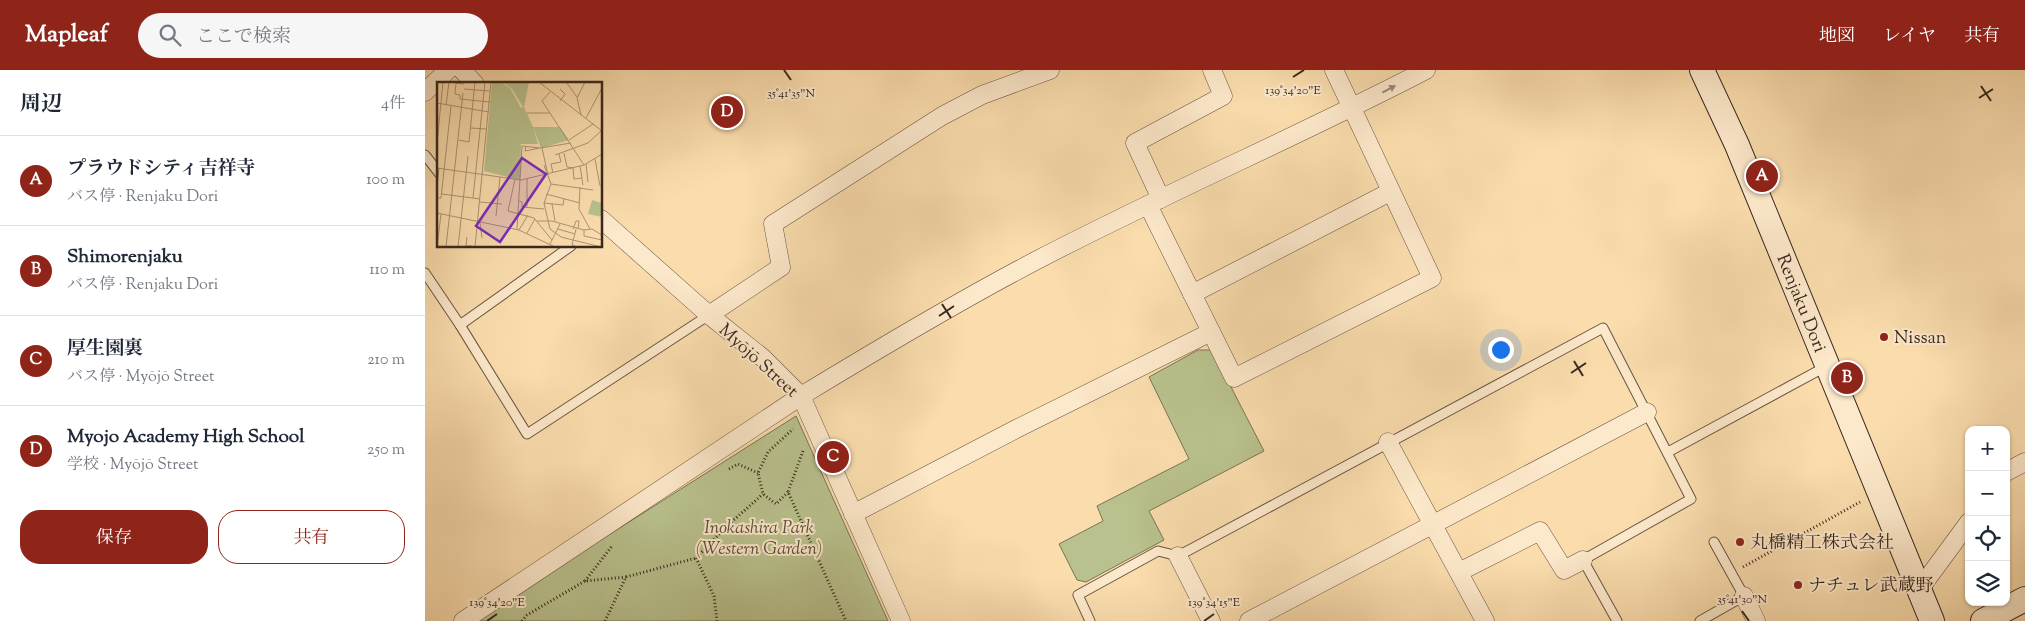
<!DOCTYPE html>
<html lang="ja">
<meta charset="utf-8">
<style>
body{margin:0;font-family:"Sorts Mill Goudy","Noto Serif JP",serif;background:#f6f6f7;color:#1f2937}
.controls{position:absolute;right:15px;bottom:15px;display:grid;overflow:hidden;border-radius:10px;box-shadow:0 1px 4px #0004}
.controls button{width:45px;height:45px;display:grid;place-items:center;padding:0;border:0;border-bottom:1px solid #e0e1e3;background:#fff;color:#1f2937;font:25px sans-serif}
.you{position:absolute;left:1075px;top:279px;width:18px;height:18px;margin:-12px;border:4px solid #fff;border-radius:50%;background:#1a73e8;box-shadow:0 0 0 8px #1a73e833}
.badge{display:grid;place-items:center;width:32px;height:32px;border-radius:50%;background:#8f2418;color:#fff;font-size:16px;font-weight:700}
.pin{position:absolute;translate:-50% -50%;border:2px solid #fff;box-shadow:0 1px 5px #0006}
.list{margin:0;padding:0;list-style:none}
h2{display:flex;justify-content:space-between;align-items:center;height:65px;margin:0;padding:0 20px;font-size:21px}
h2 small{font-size:16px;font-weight:400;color:#747a83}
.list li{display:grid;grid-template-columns:32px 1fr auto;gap:15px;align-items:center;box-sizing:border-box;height:90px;padding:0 20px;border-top:1px solid #e0e1e3}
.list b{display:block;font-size:19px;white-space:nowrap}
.list p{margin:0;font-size:16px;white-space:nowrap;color:#747a83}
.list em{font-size:16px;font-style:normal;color:#747a83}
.actions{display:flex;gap:10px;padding:15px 20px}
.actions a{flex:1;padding:11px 0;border:1px solid #8f2418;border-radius:20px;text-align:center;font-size:18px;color:#8f2418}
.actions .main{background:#8f2418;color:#fff}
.icon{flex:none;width:28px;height:28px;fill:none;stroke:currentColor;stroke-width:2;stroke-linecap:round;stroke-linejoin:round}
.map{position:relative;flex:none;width:1600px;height:551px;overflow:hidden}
header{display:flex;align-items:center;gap:30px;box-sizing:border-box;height:70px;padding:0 25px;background:#8f2418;color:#fff}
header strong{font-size:24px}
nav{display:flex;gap:28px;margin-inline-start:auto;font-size:18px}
.search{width:350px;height:45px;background:#f6f6f7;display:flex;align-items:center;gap:12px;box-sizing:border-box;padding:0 18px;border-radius:28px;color:#747a83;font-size:19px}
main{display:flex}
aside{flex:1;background:#fff}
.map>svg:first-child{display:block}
.green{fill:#b9c28e;stroke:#797556}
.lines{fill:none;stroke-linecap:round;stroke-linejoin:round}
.lane-casing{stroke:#695542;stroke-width:11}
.street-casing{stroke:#695542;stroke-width:19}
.secondary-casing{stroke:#39281f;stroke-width:26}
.path{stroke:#39281f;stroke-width:3;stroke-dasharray:1 2.5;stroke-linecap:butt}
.lane{stroke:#fce8ca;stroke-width:9}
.street{stroke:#fce8ca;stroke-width:18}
.secondary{stroke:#fce8ca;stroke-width:24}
.oneway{fill:#9a8874}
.ticks{fill:none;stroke:#39281f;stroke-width:2}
.poi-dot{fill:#8f2418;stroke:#fce8ca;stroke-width:2}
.labels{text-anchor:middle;stroke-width:4;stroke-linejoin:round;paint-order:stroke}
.street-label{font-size:18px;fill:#39281f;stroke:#fce8ca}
.poi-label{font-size:18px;fill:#39281f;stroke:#fce8ca;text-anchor:start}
.park-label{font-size:18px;font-style:italic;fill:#594e3b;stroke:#fce8ca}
.inset-road{fill:none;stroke:#ad9474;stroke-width:1}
.view{fill:#7b2cbf;fill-opacity:0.15;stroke:#7b2cbf;stroke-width:2.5}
.inset-edge{fill:none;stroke:#39281f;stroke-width:2.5}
.ticks-label{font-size:12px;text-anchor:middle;fill:#39281f;stroke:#fce8ca;stroke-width:4;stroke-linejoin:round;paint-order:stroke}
</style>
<header>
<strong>Mapleaf</strong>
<div class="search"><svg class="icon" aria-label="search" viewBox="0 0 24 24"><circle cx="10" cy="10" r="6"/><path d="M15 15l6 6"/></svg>ここで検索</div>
<nav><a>地図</a><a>レイヤ</a><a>共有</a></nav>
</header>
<main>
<aside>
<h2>周辺<small>4件</small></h2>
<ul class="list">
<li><span class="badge">A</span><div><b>プラウドシティ吉祥寺</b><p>バス停 · Renjaku Dori</p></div><em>100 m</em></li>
<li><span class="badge">B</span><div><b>Shimorenjaku</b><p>バス停 · Renjaku Dori</p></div><em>110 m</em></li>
<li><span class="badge">C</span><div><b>厚生園裏</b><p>バス停 · Myōjō Street</p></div><em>210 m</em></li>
<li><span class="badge">D</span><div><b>Myojo Academy High School</b><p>学校 · Myōjō Street</p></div><em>250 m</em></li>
</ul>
<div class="actions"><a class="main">保存</a><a>共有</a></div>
</aside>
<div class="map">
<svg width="1600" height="551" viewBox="0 0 1600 551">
<rect width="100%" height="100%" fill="#fadcad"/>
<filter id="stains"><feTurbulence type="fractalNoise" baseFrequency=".004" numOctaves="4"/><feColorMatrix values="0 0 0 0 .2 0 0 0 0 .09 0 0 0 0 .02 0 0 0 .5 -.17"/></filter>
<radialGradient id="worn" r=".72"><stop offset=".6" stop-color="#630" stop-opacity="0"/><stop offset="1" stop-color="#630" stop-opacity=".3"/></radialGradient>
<g class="green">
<polygon points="773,280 787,280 839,381 724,441 739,470 661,512 652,510 634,474 678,451 672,436 764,389 724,307"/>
<polygon points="371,346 463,551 48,551"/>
</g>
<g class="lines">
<defs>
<g id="lane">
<polyline points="0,85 14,103"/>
<polyline points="146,176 35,255 102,364 284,245"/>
<polyline points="0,203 35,255"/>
<polyline points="1243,382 1402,296"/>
<polyline points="665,551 653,525 733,481 753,486 1178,258 1266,429 1158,490 1192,551"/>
<polyline points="1275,551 1319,526 1289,472"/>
</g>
<g id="street">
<polyline points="37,0 50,14"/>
<polyline points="0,22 23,0"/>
<polyline points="736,129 710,73 798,26 787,0"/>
<polyline points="723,135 809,308 1007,208 909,0"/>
<polyline points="176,149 284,245 338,288 376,326 476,551"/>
<polyline points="767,224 965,122"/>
<polyline points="284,245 356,197 348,154 517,46 557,25 625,0"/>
<polyline points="963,372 1060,551"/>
<polyline points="1581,402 1600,392"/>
<polyline points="428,444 593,358 786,262"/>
<polyline points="753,486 786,551"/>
<polyline points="1034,502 1115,461 1139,500 1158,490"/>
<polyline points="1494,520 1544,452"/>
<polyline points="1319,526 1331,551"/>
<path d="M38,551l338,-225c79,-48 159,-96 240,-138 127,-66 258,-122 385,-188"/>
<polyline points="824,551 1222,342"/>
</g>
<g id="secondary">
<polyline points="1277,0 1312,75 1507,551"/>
<polyline points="1558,551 1600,529"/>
</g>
</defs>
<use href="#lane" class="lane-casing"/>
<use href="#street" class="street-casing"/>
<use href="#secondary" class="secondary-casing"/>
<g class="path">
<polyline points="378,381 363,422 421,551"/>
<polyline points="304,399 313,394 333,403"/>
<polyline points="363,422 351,434 338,424 333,403 343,382 368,359"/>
<polyline points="271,488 289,526 292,551"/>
<polyline points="1318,497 1435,432"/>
<polyline points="160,511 187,476"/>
<polyline points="97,551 102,545 160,511 201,507"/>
<polyline points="180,551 201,507 271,488 303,455 338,424"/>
</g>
<use href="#lane" class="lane"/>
<use href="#street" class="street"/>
<use href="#secondary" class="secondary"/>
</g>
<defs><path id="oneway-solid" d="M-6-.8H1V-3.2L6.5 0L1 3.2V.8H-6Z" transform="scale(1.25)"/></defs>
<use class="oneway" href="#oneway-solid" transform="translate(964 19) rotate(-28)"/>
<path class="ticks" d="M359,0l7,10M868,7l11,-7M1556,16l10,15M1554,28l14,-9M517,234l9,14M514,246l15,-10M1149,291l9,15M1146,303l15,-10M1317,541l7,10M62,551l10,-7M779,551l10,-7"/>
<g class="poi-dot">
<circle cx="1459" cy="267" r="5"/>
<circle cx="1315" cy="472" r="5"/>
<circle cx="1373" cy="515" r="5"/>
</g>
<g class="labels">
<g class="street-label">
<text transform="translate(1377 233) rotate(68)" y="6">Renjaku Dori</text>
<text transform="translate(334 290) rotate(42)" y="6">Myōjō Street</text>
</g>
<g class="poi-label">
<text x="1469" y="273">Nissan</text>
<text x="1325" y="478">丸橋精工株式会社</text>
<text x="1383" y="521">ナチュレ武蔵野</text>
</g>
<g class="park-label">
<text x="334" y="463">Inokashira Park<tspan x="334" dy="21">(Western Garden)</tspan></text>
</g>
</g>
<g transform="translate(12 12)">
<rect width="165" height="165" fill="#fadcad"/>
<path d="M55,0h9l9,6 11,20 2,-1 -11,-18 -9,-7h26l-5,25 9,20h27l9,13 -28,8 -8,-21 5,17h-17l-1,36 -36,-9zM155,118l10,3v14l-14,-3z" fill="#b9c28e"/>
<path class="inset-road" d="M102,0l63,49M129,0l11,15M27,2l-8,-1 -1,11 5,1v4l30,3M27,7l25,2M123,7l5,5 -5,7M113,10l-8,9 42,64M0,21l52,9M9,23l3,-23M90,31h23M144,33l-4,-17 8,-16M149,36l16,-30M34,46l15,1M22,58l10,2 6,-60M132,58l24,-16M0,61l6,-61M89,64l-1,5 14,-3M105,66l6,27M127,71l3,14 6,1 1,11 8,-1M118,73l33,-12 14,-13M158,77l5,27M149,82l2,18M107,83l7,19 42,6M143,84l3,19M0,86l84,12 63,-15 18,-11M116,91l-2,-9 10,-2 -2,-8M78,97l-7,32 26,7 18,22M114,102l-7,19 6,26 11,8 40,10M0,105l2,-19M143,105l-1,22 11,20M5,112l38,5M109,112l34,9M0,116h4l10,-92M36,116l12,-116M82,119l3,1v5l22,2M43,120l22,2M107,121l19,2 1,-6M115,122l3,17M90,126v-29M0,131l82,17 36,17M59,134l4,-39M100,139h15l32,9v6l18,4M43,141l2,15M80,147l5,-83 18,2 31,-5M121,147l17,5M136,147l3,-8h3l-1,8M139,147l-4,16 5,2M82,148l9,-15M147,148l8,-1 10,6M90,151l8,-14M30,155l-1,9h6M113,162l10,-20M0,165l4,-33M9,165l17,-154M21,165l10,-91M38,165l16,-165"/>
<path class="view" d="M85,76l24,16 -46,68 -24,-16z"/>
<rect width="165" height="165" class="inset-edge"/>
</g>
<g class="ticks-label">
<text x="868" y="24">139°34'20"E</text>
<text x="366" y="27">35°41'35"N</text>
<text x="1317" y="533">35°41'30"N</text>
<text x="72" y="536">139°34'20"E</text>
<text x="789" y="536">139°34'15"E</text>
</g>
<rect width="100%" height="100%" filter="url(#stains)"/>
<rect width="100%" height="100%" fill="url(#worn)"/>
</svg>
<div class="controls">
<button>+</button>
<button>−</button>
<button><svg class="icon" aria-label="locate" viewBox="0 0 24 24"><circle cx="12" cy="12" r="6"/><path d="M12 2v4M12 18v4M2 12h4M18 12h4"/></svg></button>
<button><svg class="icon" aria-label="layers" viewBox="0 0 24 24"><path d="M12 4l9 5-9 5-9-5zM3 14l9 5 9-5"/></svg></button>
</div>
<div class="you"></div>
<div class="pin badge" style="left:1337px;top:106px">A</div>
<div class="pin badge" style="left:1422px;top:308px">B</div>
<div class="pin badge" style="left:408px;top:387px">C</div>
<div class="pin badge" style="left:302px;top:42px">D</div>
</div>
</main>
